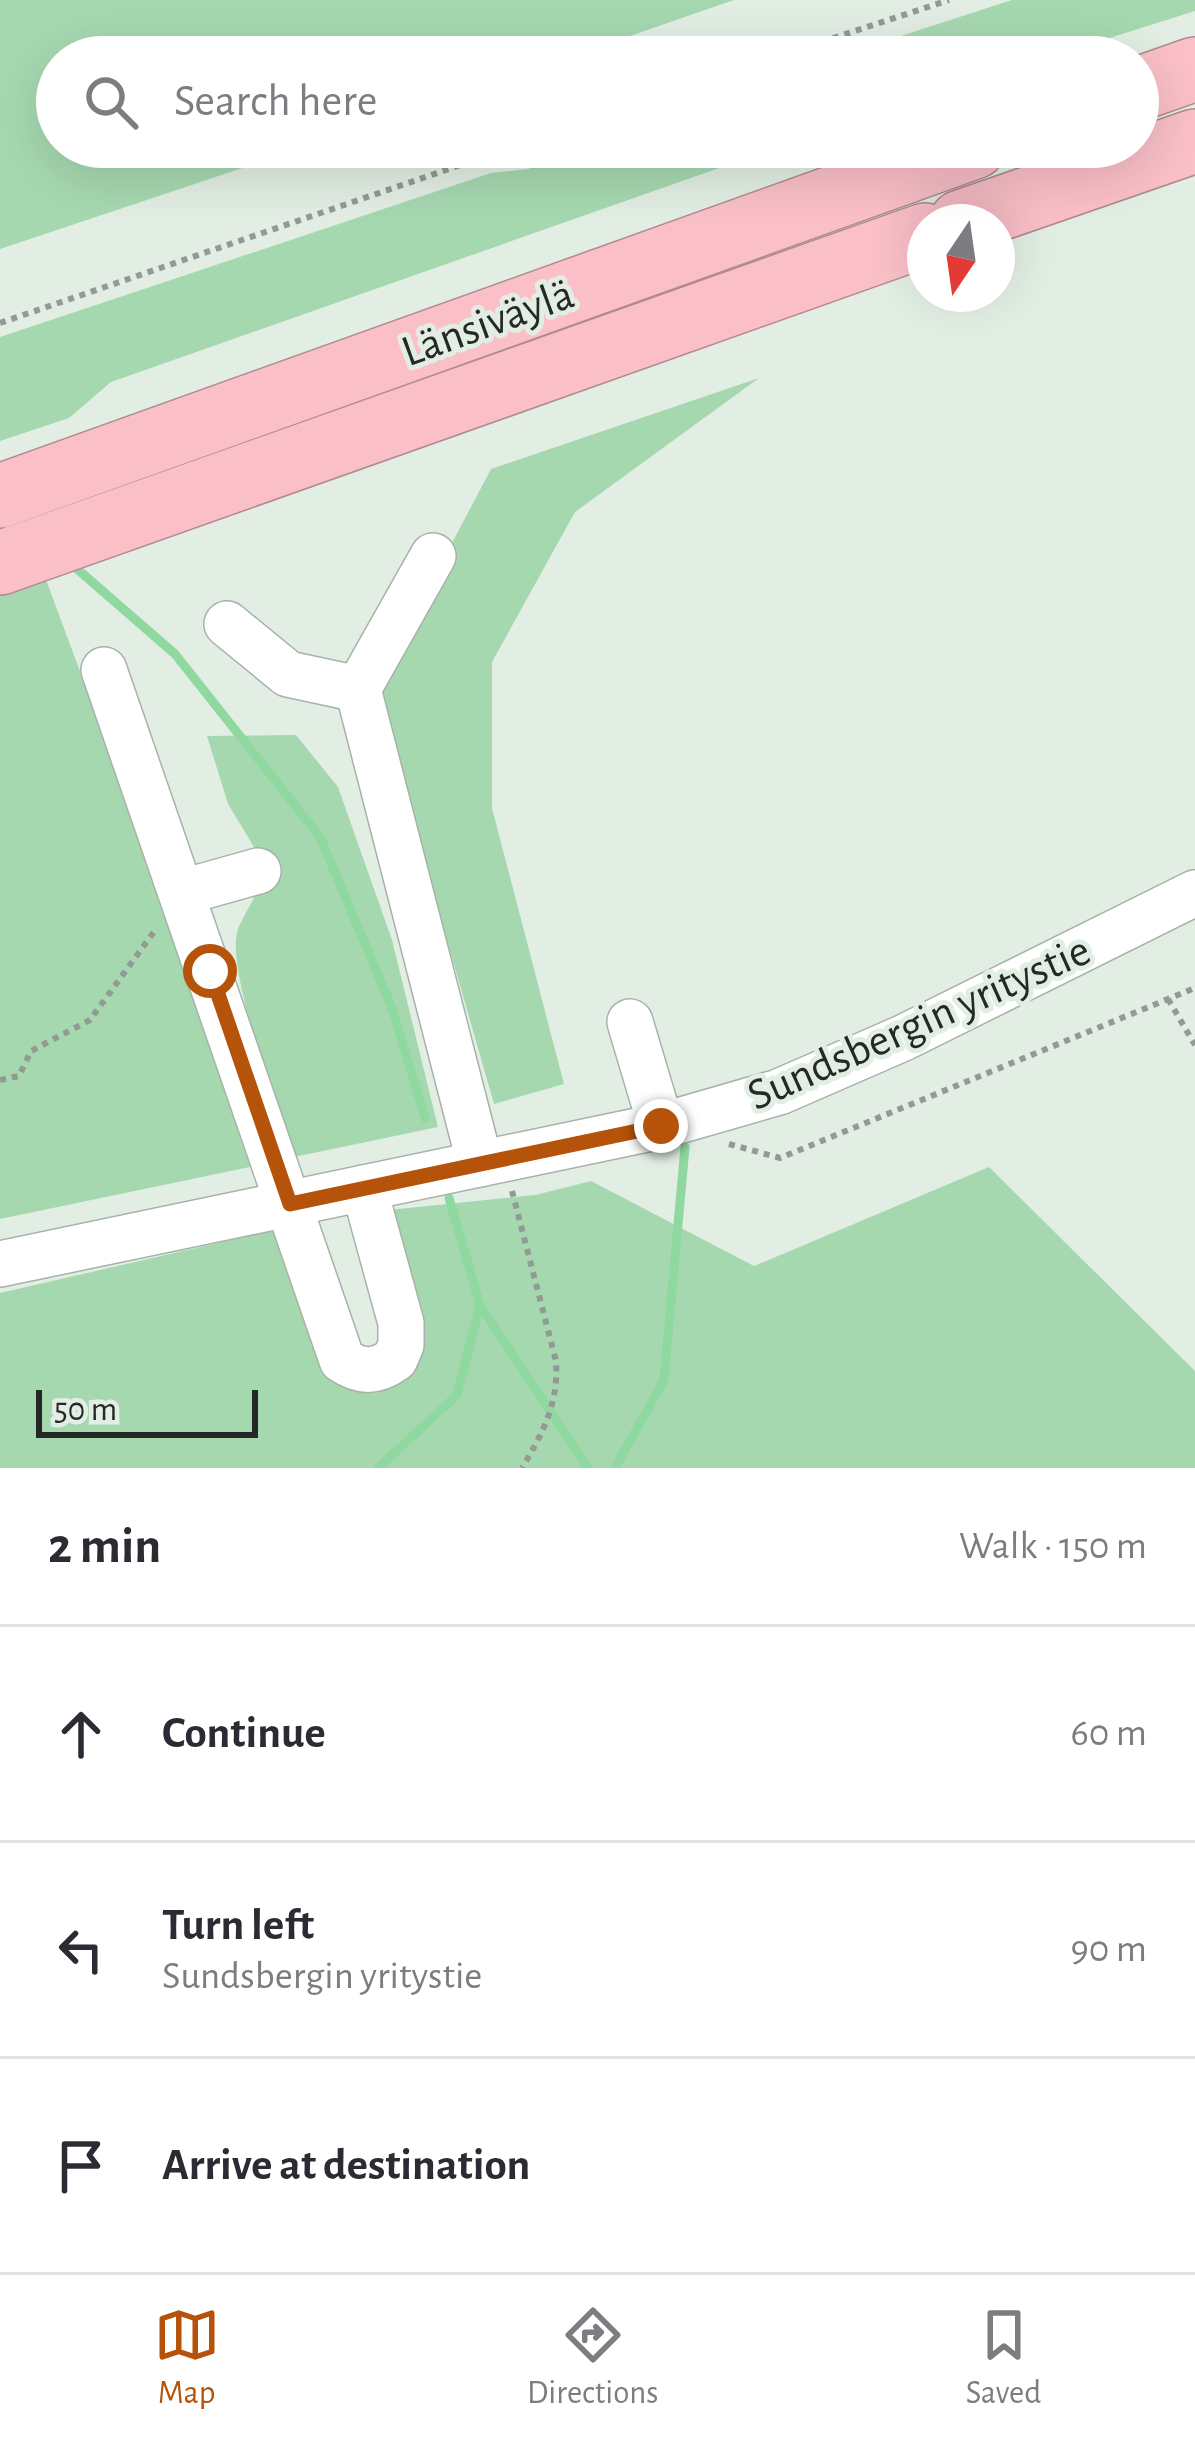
<!DOCTYPE html>
<meta charset="utf-8">
<style>
body{margin:0;font-family:"Alegreya Sans",sans-serif;background:#f2f2f3;color:#2b2b33}
.compass{position:absolute;left:907px;top:204px;width:108px;height:108px;border-radius:50%;background:#fff;box-shadow:0 12px 48px #0002;rotate:193deg}
.scale{position:absolute;left:36px;bottom:30px;width:222px;box-sizing:border-box;padding-left:12px;border:6px solid #252926;border-top:0;font-size:33px;line-height:42px;white-space:nowrap;color:#252926;-webkit-text-stroke:9px #e2eee4;paint-order:stroke}
.stop{position:absolute;width:36px;height:36px;margin:-27px;border:9px solid #b45309;border-radius:50%;background:#fff}
.stop.end{background:#b45309;border-color:#fff;box-shadow:0 3px 12px #0008}
.list{margin:0;padding:0;list-style:none}
h2{display:flex;justify-content:space-between;align-items:center;height:156px;margin:0;padding:0 48px;font-size:51px}
h2 small{font-size:39px;font-weight:400;color:#7c7c81}
.list li{display:grid;grid-template-columns:78px 1fr auto;gap:36px;align-items:center;box-sizing:border-box;height:216px;padding:0 48px;border-top:3px solid #e1e1e2}
.list b{display:block;font-size:45px;white-space:nowrap}
.list p{margin:0;font-size:39px;white-space:nowrap;color:#7c7c81}
.list em{font-size:39px;font-style:normal;color:#7c7c81}
.icon{flex:none;width:66px;height:66px;fill:none;stroke:currentColor;stroke-width:2;stroke-linecap:round;stroke-linejoin:round}
.map{position:relative;flex:none;width:1195px;height:1468px;overflow:hidden}
.search{position:absolute;background:#fff;box-shadow:0 12px 48px #0002;left:36px;right:36px;top:36px;height:132px;display:flex;align-items:center;gap:30px;box-sizing:border-box;padding:0 42px;border-radius:66px;color:#7c7c81;font-size:45px}
.sheet{height:804px;background:#fff}
nav{display:flex;justify-content:space-around;align-items:center;box-sizing:border-box;height:168px;border-top:3px solid #e1e1e2;background:#fff;font-size:33px;color:#7c7c81}
nav a{display:grid;justify-items:center;gap:6px}
nav .on{color:#b45309}
.map>svg:first-child{display:block}
.green{fill:#a6d8b0}
.lines{fill:none;stroke-linecap:round;stroke-linejoin:round}
.stream{stroke:#8fd8a0;stroke-width:9}
.minor-casing{stroke:#a7b2a9;stroke-width:48}
.highway-casing{stroke:#af8a8f;stroke-width:66}
.path{stroke:#929a93;stroke-width:6;stroke-dasharray:6 6;stroke-linecap:butt}
.minor{stroke:#fff;stroke-width:45}
.highway{stroke:#fabfc7;stroke-width:63}
.route{stroke:#b45309;stroke-width:15}
.labels{text-anchor:middle;stroke-width:10;stroke-linejoin:round;paint-order:stroke}
.street-label{font-size:45px;fill:#252926;stroke:#e2eee4}
</style>
<div class="map">
<svg width="1195" height="1468" viewBox="0 0 1195 1468">
<rect width="100%" height="100%" fill="#e2eee4"/>
<g class="green">
<polygon points="0,0 734,0 569,57 57,57 57,147 305,147 0,249"/>
<polygon points="1012,0 1195,0 1195,11 1049,57 836,57"/>
<polygon points="585,147 779,147 111,382 69,418 0,441 0,337 491,173 528,169"/>
<polygon points="759,378 575,512 492,662 492,808 564,1084 494,1104 375,689 491,469"/>
<polygon points="45,577 134,817 250,1167 0,1219 0,592"/>
<path d="M296,735l42,52 54,153 46,187 -144,30c-14,-44 -70,-189 -56,-228 7,-17 22,-39 30,-59l-40,-66 -21,-68z"/>
<polygon points="989,1167 1195,1371 1195,1468 0,1468 0,1293 287,1227 337,1364 389,1379 379,1211 535,1195 591,1181 754,1266"/>
</g>
<g class="lines">
<g class="stream">
<polyline points="76,568 175,654 320,837 392,1008 425,1118"/>
<polyline points="480,1305 588,1468"/>
<polyline points="378,1468 457,1395 480,1305 449,1198"/>
<polyline points="615,1468 664,1380 685,1147"/>
</g>
<defs>
<g id="minor">
<polyline points="433,556 358,689 480,1164"/>
<polyline points="227,624 288,674 358,689"/>
<path d="M104,670l238,690c19,13 34,13 53,-1l6,-14v-22l-37,-135"/>
<polyline points="183,892 258,871"/>
<polyline points="630,1022 661,1126"/>
<polyline points="0,1264 661,1126 779,1092 903,1038 1195,893"/>
</g>
<g id="highway">
<polyline points="1138,89 1195,69"/>
<polyline points="961,222 1195,141"/>
<polyline points="0,496 974,147"/>
<polyline points="0,563 925,235"/>
</g>
</defs>
<use href="#minor" class="minor-casing"/>
<use href="#highway" class="highway-casing"/>
<g class="path">
<polyline points="776,57 949,0"/>
<polyline points="0,323 513,147"/>
<polyline points="1168,999 1195,1045"/>
<polyline points="0,1080 19,1076 31,1051 90,1020 156,929"/>
<polyline points="729,1144 780,1158 1195,988"/>
<path d="M512,1191l44,170c3,41 -13,72 -34,107"/>
</g>
<use href="#minor" class="minor"/>
<use href="#highway" class="highway"/>
</g>
<g class="lines">
<polyline class="route" points="210,971 290,1204 661,1126"/>
</g>
<g class="labels">
<g class="street-label">
<text transform="translate(487 321) rotate(-20)" y="16">Länsiväylä</text>
<text transform="translate(918 1021) rotate(-24)" y="16">Sundsbergin yritystie</text>
</g>
</g>
</svg>
<svg class="compass" viewBox="-18 -18 36 36"><path d="M0-13l5 13h-10z" fill="#e53935"/><path d="M0 13l5-13h-10z" fill="#7c7c81"/></svg>
<div class="scale">50 m</div>
<div class="stop" style="left:210px;top:971px"></div>
<div class="stop end" style="left:661px;top:1126px"></div>
<div class="search"><svg class="icon" aria-label="search" viewBox="0 0 24 24"><circle cx="10" cy="10" r="6"/><path d="M15 15l6 6"/></svg>Search here</div>
</div>
<section class="sheet">
<h2>2 min<small>Walk · 150 m</small></h2>
<ul class="list">
<li><svg class="icon" aria-label="ahead" viewBox="0 0 24 24"><path d="M12 20V5M6 11l6-6 6 6"/></svg><div><b>Continue</b></div><em>60 m</em></li>
<li><svg class="icon" aria-label="left" viewBox="0 0 24 24"><path d="M17 20v-9H6M10 6l-5 5 5 5"/></svg><div><b>Turn left</b><p>Sundsbergin yritystie</p></div><em>90 m</em></li>
<li><svg class="icon" aria-label="arrive" viewBox="0 0 24 24"><path d="M6 21V4h12l-3 4 3 4H6"/></svg><div><b>Arrive at destination</b></div></li>
</ul>
</section>
<nav>
<a class="on"><svg class="icon" aria-label="map" viewBox="0 0 24 24"><path d="M3 6l6-2 6 2 6-2v14l-6 2-6-2-6 2zM9 4v14M15 6v14"/></svg>Map</a>
<a><svg class="icon" aria-label="directions" viewBox="0 0 24 24"><path d="M12 3l9 9-9 9-9-9zM9 14v-3h6M13 9l2 2-2 2"/></svg>Directions</a>
<a><svg class="icon" aria-label="saved" viewBox="0 0 24 24"><path d="M7 4h10v16l-5-4-5 4z"/></svg>Saved</a>
</nav>
